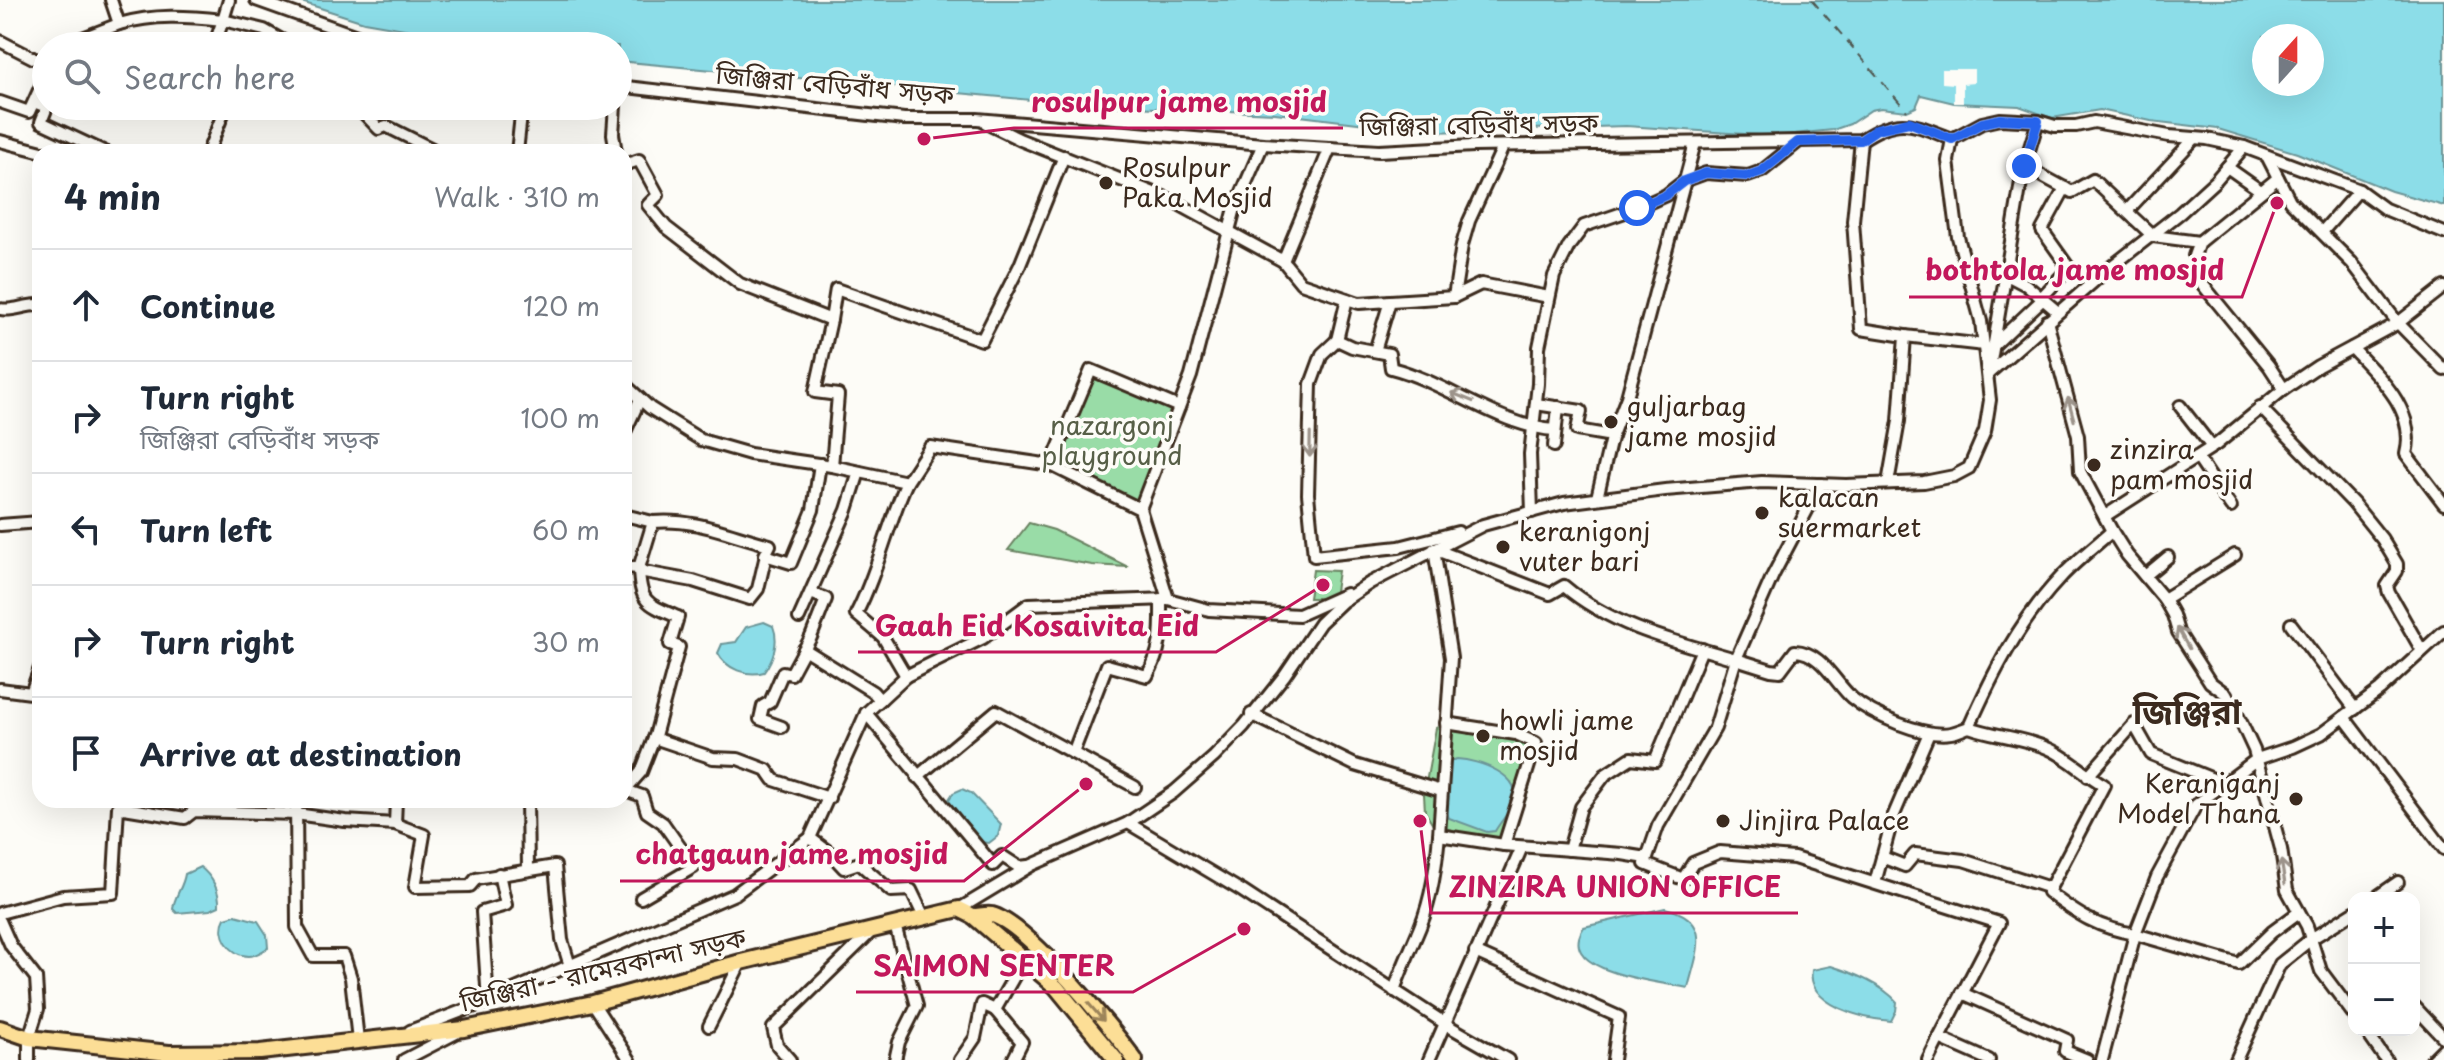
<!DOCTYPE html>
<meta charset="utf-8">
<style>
body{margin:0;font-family:"Playpen Sans","Noto Sans Bengali",sans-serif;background:#f6f6f7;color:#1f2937}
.controls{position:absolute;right:24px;bottom:24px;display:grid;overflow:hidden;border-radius:16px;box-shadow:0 8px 32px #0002}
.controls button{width:72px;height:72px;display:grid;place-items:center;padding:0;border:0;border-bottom:2px solid #e0e1e3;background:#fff;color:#1f2937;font:40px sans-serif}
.compass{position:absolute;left:2252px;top:24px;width:72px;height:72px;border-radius:50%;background:#fff;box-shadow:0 8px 32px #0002;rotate:21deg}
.stop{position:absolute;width:24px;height:24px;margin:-18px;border:6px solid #2563eb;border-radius:50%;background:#fff}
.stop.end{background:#2563eb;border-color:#fff;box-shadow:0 2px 8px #0008}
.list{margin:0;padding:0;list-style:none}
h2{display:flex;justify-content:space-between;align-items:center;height:104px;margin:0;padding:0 32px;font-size:34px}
h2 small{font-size:26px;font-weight:400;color:#747a83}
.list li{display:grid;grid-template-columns:52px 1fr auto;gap:24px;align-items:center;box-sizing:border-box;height:112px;padding:0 32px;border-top:2px solid #e0e1e3}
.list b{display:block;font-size:30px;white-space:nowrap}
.list p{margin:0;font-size:26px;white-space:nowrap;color:#747a83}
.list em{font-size:26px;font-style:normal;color:#747a83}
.icon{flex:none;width:44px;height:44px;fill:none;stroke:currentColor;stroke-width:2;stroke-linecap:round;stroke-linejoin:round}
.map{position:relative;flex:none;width:2444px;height:1060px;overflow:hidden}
.search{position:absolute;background:#fff;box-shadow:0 8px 32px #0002;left:32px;top:32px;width:600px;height:88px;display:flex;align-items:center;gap:20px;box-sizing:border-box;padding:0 28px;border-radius:44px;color:#747a83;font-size:30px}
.panel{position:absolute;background:#fff;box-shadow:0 8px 32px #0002;left:32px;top:144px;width:600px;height:664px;border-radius:24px}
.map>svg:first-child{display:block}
.green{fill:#99dca7;stroke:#6a8362;stroke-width:2}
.water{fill:#8cdde8;stroke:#6c9597;stroke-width:2;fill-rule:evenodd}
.pier{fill:#fdfcf7}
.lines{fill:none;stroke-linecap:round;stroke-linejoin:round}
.ferry{stroke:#4f5750;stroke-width:2;stroke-dasharray:10 8;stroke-linecap:butt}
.minor-casing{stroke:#3b2a1e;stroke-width:16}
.major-casing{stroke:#3b2a1e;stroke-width:20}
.minor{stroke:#fdfcf7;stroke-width:10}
.major{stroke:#fcde96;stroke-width:14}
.oneway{stroke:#9c938a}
.oneway2{stroke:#9c845a}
.route{stroke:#2563eb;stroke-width:10}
.poi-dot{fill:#3b2a1e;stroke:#fdfcf7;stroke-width:3}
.labels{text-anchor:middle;stroke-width:7;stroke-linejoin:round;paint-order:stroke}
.street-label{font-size:26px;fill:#3b2a1e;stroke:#fdfcf7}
.poi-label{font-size:26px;fill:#3b2a1e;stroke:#fdfcf7;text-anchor:start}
.park-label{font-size:26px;fill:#575f47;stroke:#fdfcf7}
.district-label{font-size:34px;font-weight:bold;fill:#3b2a1e;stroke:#fdfcf7}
.leader{fill:none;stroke:#c2185b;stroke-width:3}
.callout-dot{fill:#c2185b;stroke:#fdfcf7;stroke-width:3}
.callout-label{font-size:28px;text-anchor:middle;font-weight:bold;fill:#c2185b;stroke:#fdfcf7;stroke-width:7;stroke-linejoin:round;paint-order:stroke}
</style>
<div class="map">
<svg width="2444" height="1060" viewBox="0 0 2444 1060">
<rect width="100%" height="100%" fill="#fdfcf7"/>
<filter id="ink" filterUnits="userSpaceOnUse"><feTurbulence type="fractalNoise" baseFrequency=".0125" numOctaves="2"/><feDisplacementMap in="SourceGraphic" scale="16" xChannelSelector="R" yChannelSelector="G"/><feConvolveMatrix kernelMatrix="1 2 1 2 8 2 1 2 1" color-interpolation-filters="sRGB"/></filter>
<g filter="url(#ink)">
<g class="green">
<polygon points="1091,370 1179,407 1140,509 1051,465"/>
<polygon points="1029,523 1054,530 1128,567 1092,565 1008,550"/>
<polygon points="1313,570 1338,571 1334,598 1309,598"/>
<path d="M1446,723l79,16 10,10c0,28 -13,76 -36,92l-60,-6 -14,-23 -1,-18 12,-66z"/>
</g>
<g class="water">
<path d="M295,0h2149v206l-53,-15 -94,-38 -79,-24 -67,-8 -51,-11 -48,8 -33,-12 -65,-3 -33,-8 -5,12 -9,4 -26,-3 -10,2 -21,14 -17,6 -59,6 -148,-10 -194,6 -157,-19 -191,-8 -466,-44v-15h-116l-138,-24zM2264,36h48v48h-48z"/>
<path d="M764,622l9,4c6,15 1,32 -9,46 -17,5 -38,-3 -46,-19l4,-9 14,-2 10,-15z"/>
<path d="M1457,759c20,1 69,16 56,45 -4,9 -13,18 -18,27l-8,1 -38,-14 -4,-11v-45z"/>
<polygon points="962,789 971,793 1001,824 998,836 989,843 979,842 946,804 953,793"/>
<path d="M200,867c12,9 20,24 19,39l-9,4 -33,3 -4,-4c1,-13 10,-21 12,-35z"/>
<path d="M1665,908c49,12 32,43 23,80 -27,-6 -135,-15 -104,-61z"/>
<path d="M235,915l23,6 9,14 1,13c-6,3 -12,8 -19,8 -19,0 -33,-22 -24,-38z"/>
<path d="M1831,966c20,6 52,19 66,36l-1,9 -5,10c-27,-2 -85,-16 -79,-51z"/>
</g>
<polygon class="pier" points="1942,69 1974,69 1974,83 1963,84 1963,103 1954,103 1954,84 1942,83"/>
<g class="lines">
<polyline class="ferry" points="1812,0 1907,111"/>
<defs>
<g id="minor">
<path d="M111,0l8,24c36,-10 67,-8 104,-4l6,-20"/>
<polyline points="256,0 385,46"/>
<polyline points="0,41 41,62"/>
<polyline points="62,46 119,24"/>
<polyline points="214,46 223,20 264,30 292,46"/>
<path d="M618,86l286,33h73l286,25 116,7 95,-5 387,-6c39,-26 52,-16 91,-1"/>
<polyline points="0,102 29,112 46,75"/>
<polyline points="34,102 47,107 41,122 105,152"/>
<polyline points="357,106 379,129 386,126 432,149"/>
<polyline points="615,106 613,134 616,152"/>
<polyline points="986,123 1021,140 1171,200 1283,261 1301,283 1359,303 1454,297 1481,284 1549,297"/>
<polyline points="1952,139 1982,123 2000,119 2038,121 2055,126 2076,126 2094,122 2169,136 2207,139 2244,147 2359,190 2385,209 2444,233"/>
<polyline points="1861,140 1853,221 1861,329 1905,336 1899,421 1888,483"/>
<polyline points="0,141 42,152"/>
<polyline points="208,152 226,106"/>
<polyline points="517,152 522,106"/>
<polyline points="2267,156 2290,201 2352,263 2398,323 2444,370"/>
<polyline points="624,165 639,160 658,195 648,205 666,227 740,284 831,320 836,289 982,340 1020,265 1064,156"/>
<polyline points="2024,166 2072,192 2093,180 2153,236 2199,242 2278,178"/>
<polyline points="2227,167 2261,191"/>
<polyline points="2127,211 2194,139"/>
<polyline points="2322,232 2359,190"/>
<polyline points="2199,242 2194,256 2203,285 2269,366 2284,389"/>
<polyline points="1283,261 1330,148"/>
<polyline points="2005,274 2026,285 2058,312"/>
<polyline points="1454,297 1462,245 1469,221 1503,147"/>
<polyline points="2041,298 2069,268 2042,230 2065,188"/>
<path d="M0,309c13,3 26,-5 40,-4"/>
<polyline points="831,320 815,392 838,395 832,466"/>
<polyline points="2047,321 2078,436 2080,471 2112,531 2127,555 2164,599 2173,615 2178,632 2210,682 2226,694 2241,722 2254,750 2263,782 2281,849 2287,890 2307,926 2321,971 2354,1015"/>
<polyline points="1905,336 1984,345"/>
<polyline points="1337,340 1347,299"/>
<polyline points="1993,346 2043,299"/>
<path d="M2352,348c27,29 65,62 54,106l38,50"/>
<polyline points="1375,351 1390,301"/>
<polyline points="1990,367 2023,170 2038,121"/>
<polyline points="1989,373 2107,270 2180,213 2215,181 2244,147"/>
<polyline points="1536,404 1581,411 1577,430 1612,436"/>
<polyline points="2180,406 2212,447"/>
<polyline points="2260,407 2353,503 2382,539 2397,564 2397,571 2387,586 2389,593 2421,649"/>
<polyline points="624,434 640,399"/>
<polyline points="1554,446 1558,407"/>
<polyline points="2197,457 2231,507"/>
<polyline points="1051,465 1091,370 1179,407"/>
<path d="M1821,484l-48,91 -37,84 35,11 9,1 15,-20c27,1 39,31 57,47 20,17 72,40 99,35 6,-1 12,-4 18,-6 25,9 52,10 78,21 20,8 37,26 57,37l-56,107c30,23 50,36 87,42l-33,126"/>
<polyline points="1597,498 1611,438 1627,397 1695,143"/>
<polyline points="1140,509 1191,376 1235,208 1263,144"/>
<polyline points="1532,512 1530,454 1538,384 1539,347 1554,276 1569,246 1584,226 1637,208 1666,195 1684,181 1706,173 1748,176 1762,171 1798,142"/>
<polyline points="624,515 653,522"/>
<polyline points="2105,516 2217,444 2284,389 2318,366 2398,323 2444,287"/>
<polyline points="0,525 40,522"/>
<path d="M1458,532l-59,15 -85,9 -6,-62 3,-110 11,-30 15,-14 15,7 37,7 2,14c55,14 109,59 164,62"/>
<path d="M1434,549l116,45 14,-8c48,41 113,56 172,73l-21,69 -57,98 -11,32 -25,-4 -118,-9 -65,-10 12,-177z"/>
<path d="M624,567l15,1 14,-46c42,-4 77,13 117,23l-5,10 26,8 22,-53 7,-46"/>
<path d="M639,568c1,35 8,36 39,49l-8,27 9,3 -24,89 -14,36 -16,18 17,6 5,16 16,11 31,44 -53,31"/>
<polyline points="639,571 693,581 750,599 758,589 766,555"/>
<polyline points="2145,576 2168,557"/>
<polyline points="1168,599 1209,610 1299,615 1346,594"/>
<polyline points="2164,599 2235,555"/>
<polyline points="799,618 847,510 859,472"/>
<polyline points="2291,624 2355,709"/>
<polyline points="804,649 873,692 880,700"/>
<path d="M906,676l-23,-39 -27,-23c22,-42 31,-89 51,-132"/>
<polyline points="0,689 31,693 40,668"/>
<polyline points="866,713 993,865 1002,856 1019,867 1028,866"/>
<polyline points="1251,714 1355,765 1441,791"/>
<polyline points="2344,717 2444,849"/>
<polyline points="1446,723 1516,734 1536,743 1504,845"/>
<polyline points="782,727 760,719 763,706 770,702 783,672 791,674 811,637 826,599 811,593"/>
<path d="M1969,727c24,-54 51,-107 92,-150 15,-16 34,-31 51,-46"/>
<polyline points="654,738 713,758 738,759 767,770 774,780 829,798"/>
<path d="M1073,753l34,-88 40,11c16,-28 14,-46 14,-77"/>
<polyline points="2088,776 2134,724 2151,754 2225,784"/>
<polyline points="917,777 996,711 1135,787"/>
<polyline points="296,800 297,927 313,956 344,956 351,978 358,1040"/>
<polyline points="527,800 528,869"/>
<polyline points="1128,823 1242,891 1452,1028 1508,1060"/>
<polyline points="395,824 424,835 415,887 470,886 476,879 555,866 562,940 570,966"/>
<polyline points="810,838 830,853 844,868 859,863 891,891 911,890 924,917"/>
<polyline points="1569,850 1581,807 1605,775 1631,758 1655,761 1702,649"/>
<polyline points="1882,857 1905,866 1915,854 1963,860 2050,888"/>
<polyline points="1647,858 1645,864 1683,879 1693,863 1720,852 1794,858 1999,923 1939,1038"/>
<polyline points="1875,883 1893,817 1929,733"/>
<polyline points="2375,898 2398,882"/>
<polyline points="959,909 1032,865 1128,823 1174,792 1214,757 1244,726 1284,676 1320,623 1343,601 1370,583 1483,525 1564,503 1665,490 1762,482 1846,485 1924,482 1954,476 1969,468 1985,431 1990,400 1981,321 1958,237 1948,161 1952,139"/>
<polyline points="2299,912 2272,932 2239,964 2135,934 2157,877 2196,805 2257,759 2293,747 2321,734 2380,690 2444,631"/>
<polyline points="0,913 63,896 113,893 118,807 185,818 194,811 296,814 345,821 395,824 396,800"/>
<polyline points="0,921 11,946 36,978 38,1009 29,1038 29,1060"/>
<polyline points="1475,952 1619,1017 1613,1060"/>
<path d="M1394,991c7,-22 17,-42 26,-64 12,-29 16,-61 19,-92"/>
<polyline points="1962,993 2067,1040 2065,1051 2087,1060"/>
<polyline points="488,1001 482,912 506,905 499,874"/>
<polyline points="593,1003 630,1060"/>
<polyline points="2414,1006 2444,1038"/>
<polyline points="709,1026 741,962"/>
<polyline points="2365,1030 2386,1060"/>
<polyline points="410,1031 488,1001 735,894 810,838 866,713 906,676 983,638 1029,604 1168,599 1140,509 1051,465 930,447 907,482 832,466 750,454 701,440 650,408 624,384"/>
<polyline points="404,1060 458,1032"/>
<polyline points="790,1060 777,1045 773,1028 872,931"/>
<polyline points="895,1060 899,1042 917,1006 895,925"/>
<polyline points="960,1060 975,1038 982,1004 995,1010"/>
<polyline points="1013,1060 1022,1042 995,1010 1024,959"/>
<polyline points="1429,1060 1522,847"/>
<polyline points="1928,1060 1939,1038 1989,1060"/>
<polyline points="2236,1060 2280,964 2311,939 2354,912"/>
<polyline points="2432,1060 2444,1048"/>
</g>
<g id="major">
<path d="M973,916c6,0 13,-2 19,-1 34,8 121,114 143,145"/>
<polyline points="0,1028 29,1038 169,1053 260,1052 464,1029 593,1003 741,962 959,909 973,916 1056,987 1116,1060"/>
</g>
</defs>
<use href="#minor" class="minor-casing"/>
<use href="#major" class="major-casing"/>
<use href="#minor" class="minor"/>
<use href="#major" class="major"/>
</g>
<defs><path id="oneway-shaft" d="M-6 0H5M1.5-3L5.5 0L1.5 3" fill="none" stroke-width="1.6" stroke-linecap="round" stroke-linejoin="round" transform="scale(2)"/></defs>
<g class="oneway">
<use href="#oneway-shaft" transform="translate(1462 397) rotate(-158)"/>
<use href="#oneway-shaft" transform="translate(2071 409) rotate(-105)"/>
<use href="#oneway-shaft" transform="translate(1310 445) rotate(91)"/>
<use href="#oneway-shaft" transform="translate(2183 638) rotate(-119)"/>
<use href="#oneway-shaft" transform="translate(2283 872) rotate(-99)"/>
</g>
<use class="oneway2" href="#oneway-shaft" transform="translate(1096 1012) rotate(49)"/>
</g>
<g class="lines" filter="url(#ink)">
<polyline class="route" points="1637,208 1666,195 1684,181 1706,173 1748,176 1762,171 1798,142 1861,140 1877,129 1909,122 1952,139 1982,123 2000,119 2038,121 2024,166"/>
</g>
<g class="poi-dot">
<circle cx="1106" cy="183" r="8"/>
<circle cx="1611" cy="422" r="8"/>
<circle cx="2094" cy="465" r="8"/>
<circle cx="1762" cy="513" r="8"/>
<circle cx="1503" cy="547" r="8"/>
<circle cx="1483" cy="736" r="8"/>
<circle cx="2296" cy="799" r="8"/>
<circle cx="1723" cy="821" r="8"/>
</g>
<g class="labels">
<g class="street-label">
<text transform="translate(835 85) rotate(5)" y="9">জিঞ্জিরা বেড়িবাঁধ সড়ক</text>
<text transform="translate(1479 125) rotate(-1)" y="9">জিঞ্জিরা বেড়িবাঁধ সড়ক</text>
<text transform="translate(603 970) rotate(-13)" y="9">জিঞ্জিরা - রামেরকান্দা সড়ক</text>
</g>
<g class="poi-label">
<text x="1122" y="177">Rosulpur<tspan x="1122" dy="30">Paka Mosjid</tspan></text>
<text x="1627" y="416">guljarbag<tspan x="1627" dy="30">jame mosjid</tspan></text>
<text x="2110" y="459">zinzira<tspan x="2110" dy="30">pam mosjid</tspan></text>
<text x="1778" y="507">kalacan<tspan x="1778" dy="30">suermarket</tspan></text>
<text x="1519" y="541">keranigonj<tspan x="1519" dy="30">vuter bari</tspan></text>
<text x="1499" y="730">howli jame<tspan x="1499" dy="30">mosjid</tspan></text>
<text x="2280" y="793" text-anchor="end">Keraniganj<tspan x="2280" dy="30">Model Thana</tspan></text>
<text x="1739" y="830">Jinjira Palace</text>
</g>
<g class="park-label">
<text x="1112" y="435">nazargonj<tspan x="1112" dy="30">playground</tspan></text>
</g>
<g class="district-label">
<text x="2187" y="724">জিঞ্জিরা</text>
</g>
</g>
<path class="leader" d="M924 139L1014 128H1343M2277 203L2242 297H1909M1323 585L1216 652H858M1086 784L964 881H620M1420 821L1431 913H1798M1244 929L1133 992H856"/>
<g class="callout-dot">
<circle cx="924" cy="139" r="8"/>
<circle cx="2277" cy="203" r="8"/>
<circle cx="1323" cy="585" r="8"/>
<circle cx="1086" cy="784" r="8"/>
<circle cx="1420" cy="821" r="8"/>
<circle cx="1244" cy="929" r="8"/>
</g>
<g class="callout-label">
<text x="1179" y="112">rosulpur jame mosjid</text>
<text x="2075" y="280">bothtola jame mosjid</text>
<text x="1037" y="636">Gaah Eid Kosaivita Eid</text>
<text x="792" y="864">chatgaun jame mosjid</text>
<text x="1615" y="897">ZINZIRA UNION OFFICE</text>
<text x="994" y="976">SAIMON SENTER</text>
</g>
</svg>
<div class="controls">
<button>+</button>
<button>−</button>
</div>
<svg class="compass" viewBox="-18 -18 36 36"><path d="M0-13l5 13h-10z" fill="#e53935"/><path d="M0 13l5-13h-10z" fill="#747a83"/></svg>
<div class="stop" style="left:1637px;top:208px"></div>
<div class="stop end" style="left:2024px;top:166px"></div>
<div class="search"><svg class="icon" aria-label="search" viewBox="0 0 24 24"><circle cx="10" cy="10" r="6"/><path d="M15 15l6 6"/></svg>Search here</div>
<section class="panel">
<h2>4 min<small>Walk · 310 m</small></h2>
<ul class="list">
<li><svg class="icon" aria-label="ahead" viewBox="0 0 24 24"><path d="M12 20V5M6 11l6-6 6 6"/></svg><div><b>Continue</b></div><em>120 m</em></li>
<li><svg class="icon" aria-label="right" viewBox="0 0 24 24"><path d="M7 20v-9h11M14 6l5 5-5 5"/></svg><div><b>Turn right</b><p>জিঞ্জিরা বেড়িবাঁধ সড়ক</p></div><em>100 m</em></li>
<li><svg class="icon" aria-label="left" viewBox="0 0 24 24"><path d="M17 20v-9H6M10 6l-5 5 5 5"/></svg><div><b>Turn left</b></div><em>60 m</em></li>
<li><svg class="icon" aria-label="right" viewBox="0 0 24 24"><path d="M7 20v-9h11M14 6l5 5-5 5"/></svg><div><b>Turn right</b></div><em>30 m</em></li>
<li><svg class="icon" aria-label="arrive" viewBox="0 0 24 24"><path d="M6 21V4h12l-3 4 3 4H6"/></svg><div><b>Arrive at destination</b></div></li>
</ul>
</section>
</div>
